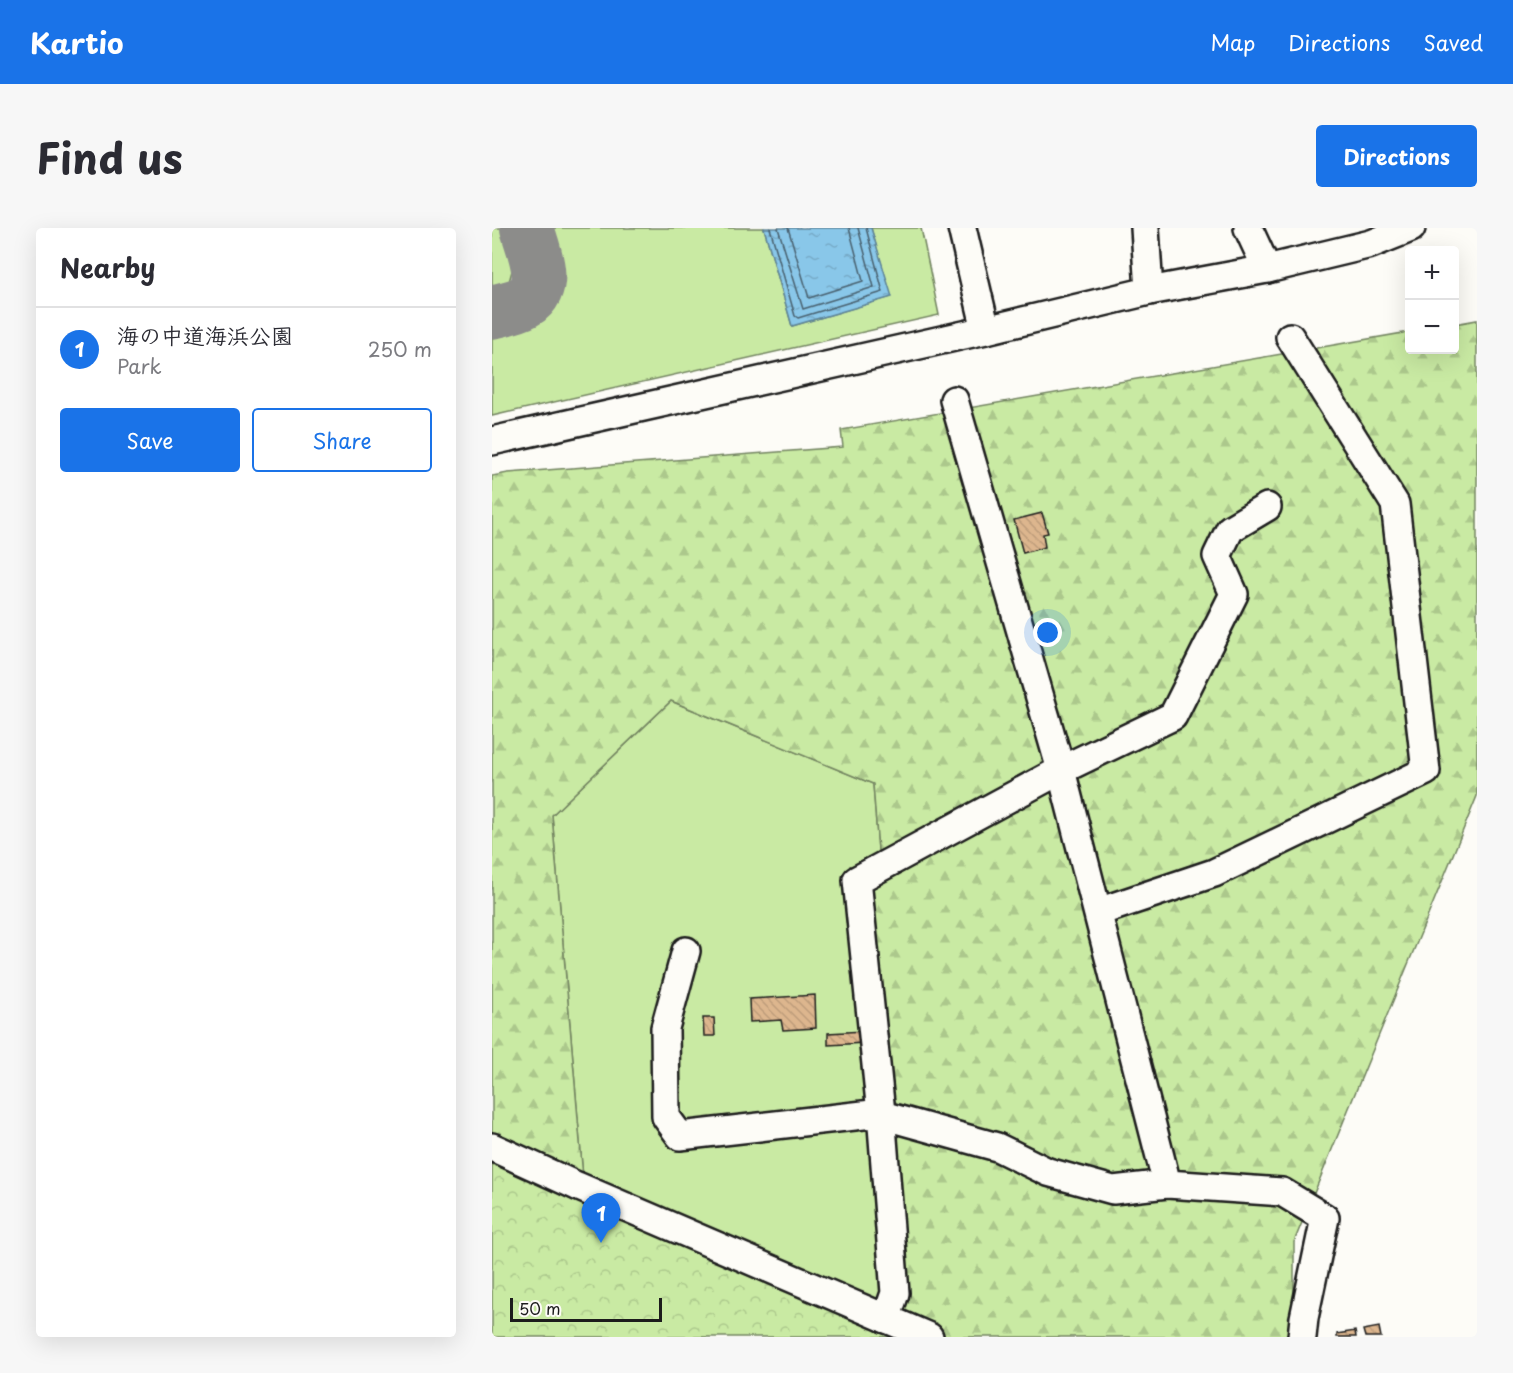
<!DOCTYPE html>
<meta charset="utf-8">
<style>
body{margin:0;font-family:"Playpen Sans","Klee One",sans-serif;background:#f7f7f7;color:#2b2b33}
.controls{position:absolute;right:18px;top:18px;display:grid;overflow:hidden;border-radius:6px;box-shadow:0 6px 24px #0002}
.controls button{width:54px;height:54px;display:grid;place-items:center;padding:0;border:0;border-bottom:2px solid #e1e1e2;background:#fff;color:#2b2b33;font:30px sans-serif}
.scale{position:absolute;left:18px;bottom:15px;width:152px;box-sizing:border-box;padding-left:6px;border:3px solid #1c1c1c;border-top:0;font-size:16px;line-height:21px;white-space:nowrap;color:#1c1c1c;-webkit-text-stroke:4px #fdfcf7;paint-order:stroke}
.you{position:absolute;left:556px;top:405px;width:21px;height:21px;margin:-15px;border:4px solid #fff;border-radius:50%;background:#1a73e8;box-shadow:0 0 0 9px #1a73e833}
.badge{display:grid;place-items:center;width:39px;height:39px;border-radius:50%;background:#1a73e8;color:#fff;font-size:20px;font-weight:700}
.pin{position:absolute;translate:-50% -50px;filter:drop-shadow(0 2px 3px #0008)}
.pin::after{content:'';position:absolute;top:32px;width:21px;height:18px;background:inherit;clip-path:polygon(0 0,100% 0,50% 100%)}
.list{margin:0;padding:0;list-style:none}
h2{display:flex;justify-content:space-between;align-items:center;height:78px;margin:0;padding:0 24px;font-size:26px}
h2 small{font-size:20px;font-weight:400;color:#7c7c81}
.list li{display:grid;grid-template-columns:39px 1fr auto;gap:18px;align-items:center;box-sizing:border-box;height:84px;padding:0 24px;border-top:2px solid #e1e1e2}
.list b{display:block;font-size:22px;white-space:nowrap}
.list p{margin:0;font-size:20px;white-space:nowrap;color:#7c7c81}
.list em{font-size:20px;font-style:normal;color:#7c7c81}
.actions{display:flex;gap:12px;padding:18px 24px}
.actions a{flex:1;padding:14px 0;border:2px solid #1a73e8;border-radius:6px;text-align:center;font-size:21px;color:#1a73e8}
.actions .main{background:#1a73e8;color:#fff}
.map{position:relative;flex:none;width:985px;height:1109px;overflow:hidden;border-radius:6px}
header{display:flex;align-items:center;gap:36px;box-sizing:border-box;height:84px;padding:0 30px;background:#1a73e8;color:#fff}
header strong{font-size:28px}
nav{display:flex;gap:33px;margin-inline-start:auto;font-size:21px}
.intro{display:flex;align-items:center;justify-content:space-between;box-sizing:border-box;height:144px;padding:0 36px}
h1{margin:0;font-size:42px}
.button{padding:15px 27px;border-radius:6px;background:#1a73e8;color:#fff;font-size:21px;font-weight:700}
main{display:flex;gap:36px;padding:0 36px}
aside{flex:1;background:#fff;border-radius:6px;box-shadow:0 6px 24px #0002}
.map>svg:first-child{display:block}
.grass{fill:#c9eaa3;stroke:#728360;stroke-width:1.5}
.forest{fill:url(#forest-firs);stroke:#728360;stroke-width:1.5}
.park{fill:url(#park-crowns);stroke:#728360;stroke-width:1.5}
.water{fill:url(#water-ripples);stroke:#5d8397;stroke-width:1.5}
.lines{fill:none;stroke-linecap:round;stroke-linejoin:round}
.shore{stroke:#48606e;stroke-width:1.5}
.taxiway{stroke:#8c8c8a;stroke-width:54}
.building{fill:url(#building-back-hatch);stroke:#1c1c1c;stroke-width:1.5}
.minor-casing{stroke:#1c1c1c;stroke-width:32}
.minor{stroke:#fdfcf7;stroke-width:27}
</style>
<header>
<strong>Kartio</strong>
<nav><a>Map</a><a>Directions</a><a>Saved</a></nav>
</header>
<div class="intro"><h1>Find us</h1><a class="button">Directions</a></div>
<main>
<aside>
<h2>Nearby<small></small></h2>
<ul class="list">
<li><span class="badge">1</span><div><b>海の中道海浜公園</b><p>Park</p></div><em>250 m</em></li>
</ul>
<div class="actions"><a class="main">Save</a><a>Share</a></div>
</aside>
<div class="map">
<svg width="985" height="1109" viewBox="0 0 985 1109">
<defs>
<pattern id="forest-firs" width="22" height="20" patternUnits="userSpaceOnUse" patternTransform="scale(1.5)"><rect width="22" height="20" fill="#c9eaa3"/><path d="M5 1l3.5 6h-7zM16 11l3.5 6h-7z" fill="#acc88c"/></pattern>
<pattern id="park-crowns" width="20" height="18" patternUnits="userSpaceOnUse" patternTransform="scale(1.5)"><rect width="20" height="18" fill="#c9eaa3"/><path d="M2 6a3 3 0 1 1 6 0M12 15a3 3 0 1 1 6 0" fill="none" stroke="#acc88c"/></pattern>
<pattern id="water-ripples" width="26" height="14" patternUnits="userSpaceOnUse" patternTransform="scale(1.5)"><rect width="26" height="14" fill="#89c7e9"/><path d="M2 4q2-2 4 0t4 0M15 11q2-2 4 0t4 0" fill="none" stroke="#76aac7"/></pattern>
<pattern id="building-back-hatch" width="6" height="6" patternUnits="userSpaceOnUse" patternTransform="scale(1.5)"><rect width="6" height="6" fill="#ddb68e"/><path d="M-1 5l2 2M0 0l6 6M5-1l2 2" fill="none" stroke="#bd9c7a"/></pattern>
</defs>
<rect width="100%" height="100%" fill="#fdfcf7"/>
<filter id="ink" filterUnits="userSpaceOnUse"><feTurbulence type="fractalNoise" baseFrequency=".0167" numOctaves="2"/><feDisplacementMap in="SourceGraphic" scale="12" xChannelSelector="R" yChannelSelector="G"/><feConvolveMatrix kernelMatrix="1 2 1 2 8 2 1 2 1" color-interpolation-filters="sRGB"/></filter>
<g filter="url(#ink)">
<g class="grass">
<polygon points="0,0 10,0 21,39 17,54 0,59"/>
<path d="M55,0h217l28,98 99,-29 -20,-69h50l18,87 -447,101v-79c36,-10 52,-11 70,-47z"/>
<polygon points="179,473 381,556 387,635 358,638 398,1055 389,1076 91,949 60,587"/>
</g>
<polygon class="forest" points="985,92 985,568 802,1014 802,1109 420,1109 410,1073 373,668 387,635 381,556 179,473 60,587 91,949 0,906 0,248 16,245 351,219 349,202 917,104 918,122 962,122 963,96"/>
<polygon class="park" points="0,921 435,1109 0,1109"/>
<polygon class="water" points="272,0 379,0 400,69 300,98"/>
<g class="lines">
<g class="shore">
<polyline points="278,0 303,88 306,90 391,64 374,0"/>
<polyline points="286,0 311,81 382,59 366,0"/>
<polyline points="296,0 317,70 371,53 357,0"/>
</g>
<path class="taxiway" d="M0,84c10,-3 23,-5 32,-10 27,-15 9,-52 3,-74"/>
</g>
<g class="building">
<polygon points="550,285 556,305 551,306 553,319 531,325 522,292"/>
<polygon points="323,767 324,800 291,802 289,792 258,794 257,771"/>
<polygon points="211,790 222,790 223,808 212,808"/>
<polygon points="372,803 373,815 336,817 336,805"/>
<polygon points="887,1099 889,1109 873,1109 871,1102"/>
<polygon points="863,1103 864,1109 845,1109 845,1106"/>
</g>
<g class="lines">
<defs>
<g id="minor">
<polyline points="470,0 494,102 657,63 775,41 879,16 919,0"/>
<polyline points="653,0 657,63"/>
<polyline points="756,0 775,41"/>
<polyline points="462,172 569,542 675,956 790,964 833,990 812,1090 810,1109"/>
<polyline points="0,213 494,102"/>
<polyline points="606,684 722,645 934,543 903,276 798,109"/>
<polyline points="194,723 173,800 174,889 188,908 389,885"/>
<polyline points="390,890 397,889 505,919 556,944 621,962 675,956"/>
<polyline points="0,919 85,958 437,1109"/>
<polyline points="394,1091 403,1065 389,885 365,652 569,542 681,488 742,366 725,328 738,301 775,279"/>
</g>
</defs>
<use href="#minor" class="minor-casing"/>
<use href="#minor" class="minor"/>
</g>
</g>
</svg>
<div class="controls">
<button>+</button>
<button>−</button>
</div>
<div class="scale">50 m</div>
<div class="you"></div>
<div class="pin badge" style="left:109px;top:1015px">1</div>
</div>
</main>
